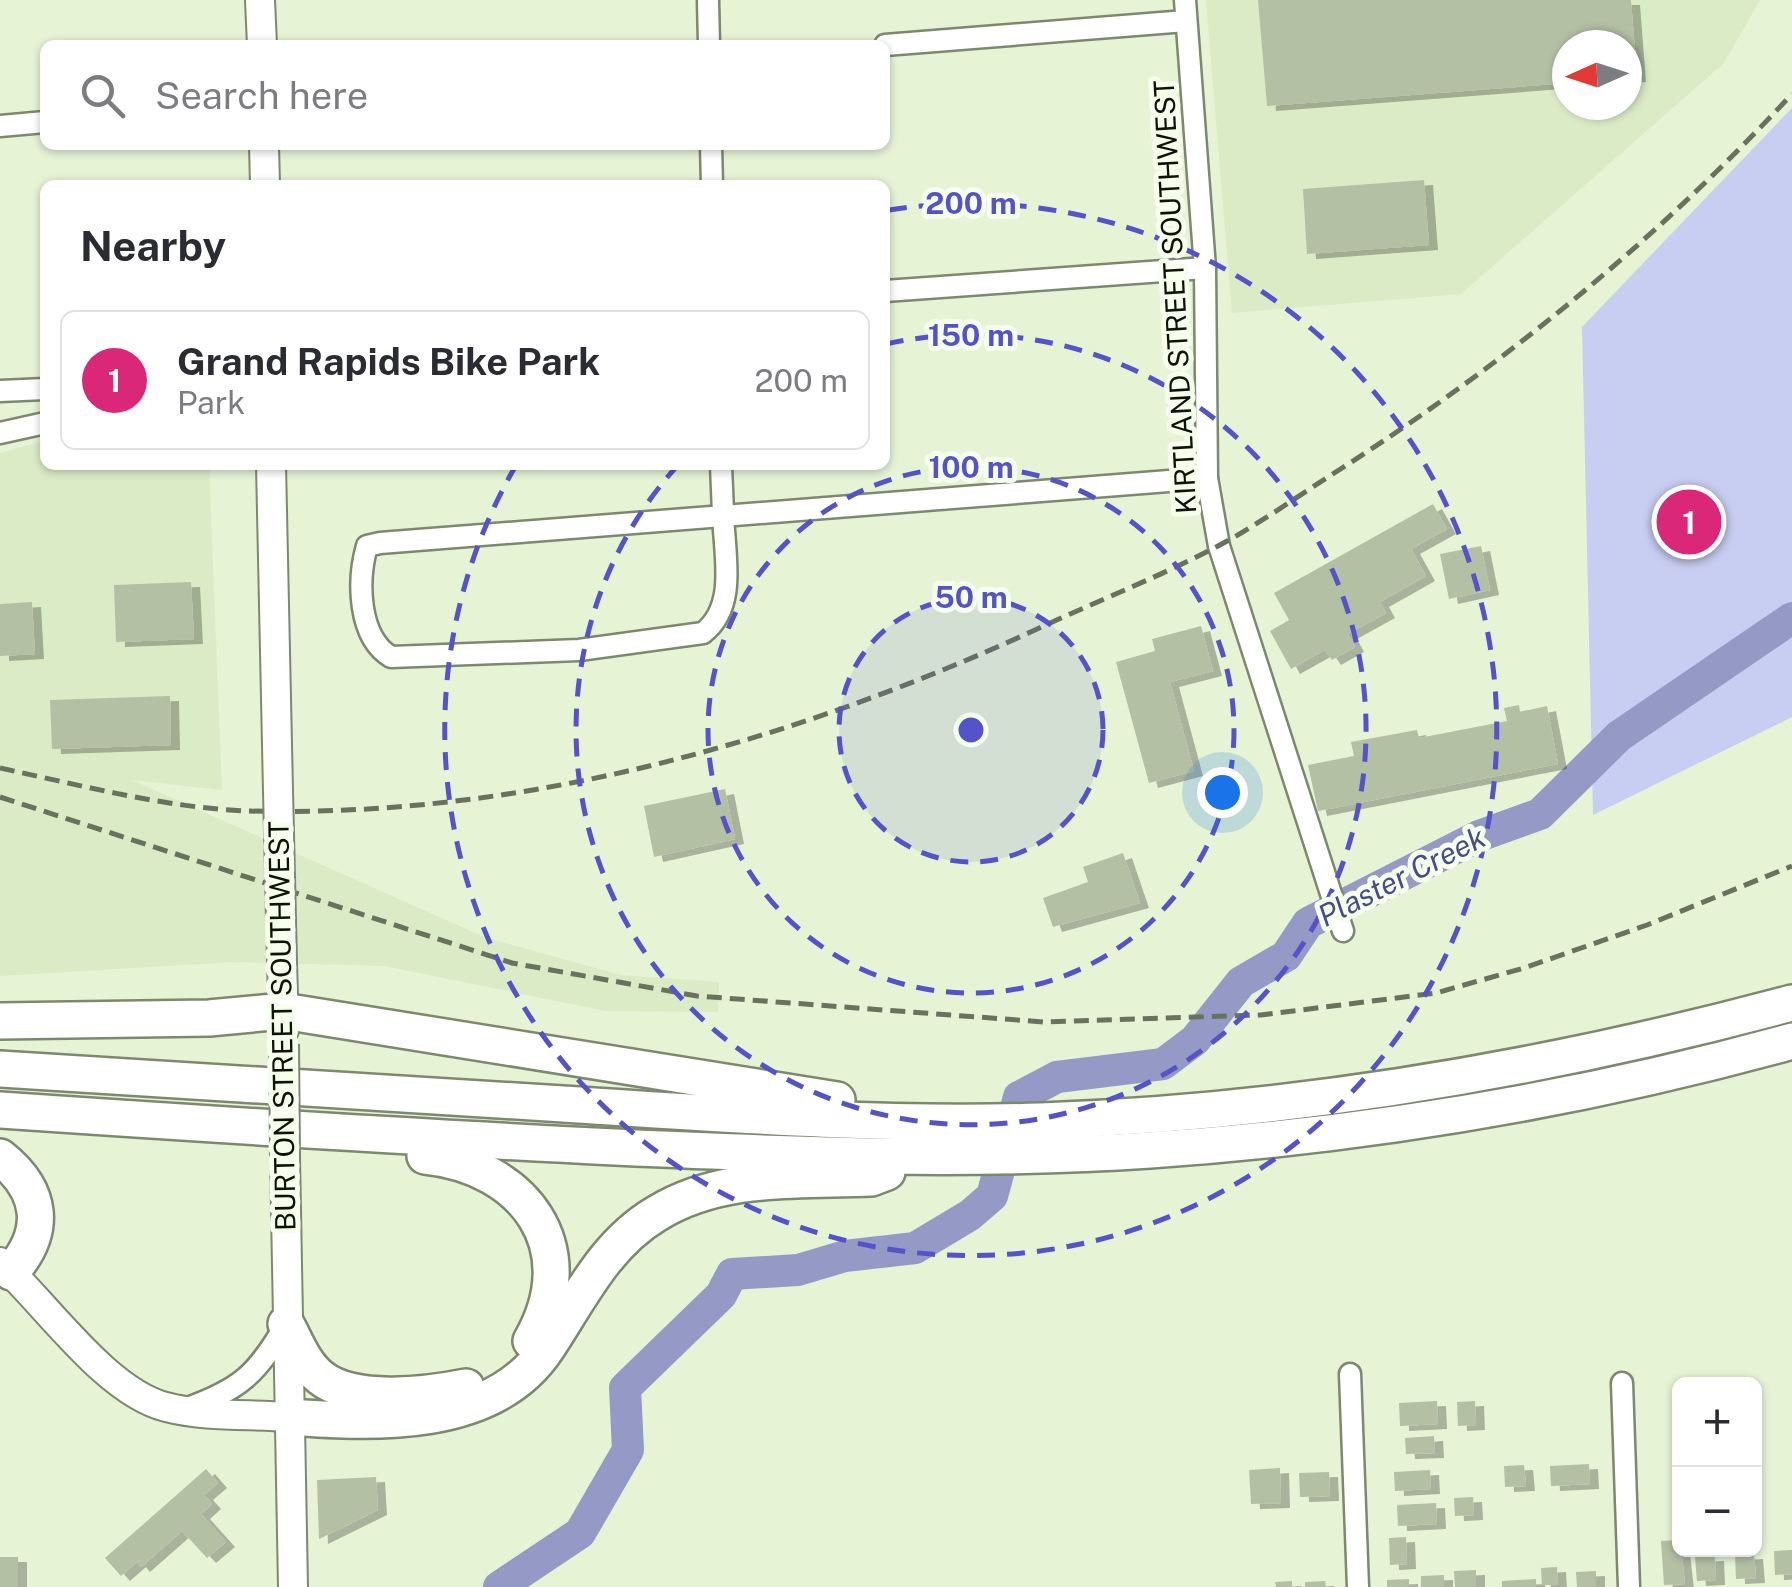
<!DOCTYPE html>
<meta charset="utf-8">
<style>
body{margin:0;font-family:"Public Sans",sans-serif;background:#f7f7f7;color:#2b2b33}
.controls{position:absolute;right:30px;bottom:30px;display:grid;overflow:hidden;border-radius:15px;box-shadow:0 2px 8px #0004}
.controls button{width:90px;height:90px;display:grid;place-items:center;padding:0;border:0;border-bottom:2px solid #e1e1e2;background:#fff;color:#2b2b33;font:50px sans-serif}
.compass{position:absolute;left:1552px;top:30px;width:90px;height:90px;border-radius:50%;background:#fff;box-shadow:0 2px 8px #0004;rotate:267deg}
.you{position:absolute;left:1222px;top:792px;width:35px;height:35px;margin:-25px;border:8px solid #fff;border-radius:50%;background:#1a73e8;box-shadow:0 0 0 15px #1a73e833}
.badge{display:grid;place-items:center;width:65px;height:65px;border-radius:50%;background:#db2777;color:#fff;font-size:32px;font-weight:700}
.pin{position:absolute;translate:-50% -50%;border:5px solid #fff;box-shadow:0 2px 10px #0006}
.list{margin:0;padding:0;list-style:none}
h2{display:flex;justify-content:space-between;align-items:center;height:130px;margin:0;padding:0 40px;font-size:42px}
h2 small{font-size:32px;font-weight:400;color:#7c7c81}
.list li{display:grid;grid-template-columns:65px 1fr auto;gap:30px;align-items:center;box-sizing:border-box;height:140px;margin:0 20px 20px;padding:0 20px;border:2px solid #e1e1e2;border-radius:15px}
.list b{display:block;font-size:38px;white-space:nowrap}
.list p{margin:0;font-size:32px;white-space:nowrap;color:#7c7c81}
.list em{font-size:32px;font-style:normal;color:#7c7c81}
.icon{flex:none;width:55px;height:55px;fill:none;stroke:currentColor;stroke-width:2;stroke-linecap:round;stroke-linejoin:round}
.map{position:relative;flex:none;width:1792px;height:1587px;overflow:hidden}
.search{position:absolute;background:#fff;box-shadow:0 2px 8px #0004;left:40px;top:40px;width:850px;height:110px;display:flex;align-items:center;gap:25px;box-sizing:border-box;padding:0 35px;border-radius:15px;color:#7c7c81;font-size:38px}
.panel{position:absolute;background:#fff;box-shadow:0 2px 8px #0004;left:40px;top:180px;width:850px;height:290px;border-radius:15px}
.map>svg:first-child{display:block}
.built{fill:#dbebc6;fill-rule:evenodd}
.green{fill:#c8cdf2}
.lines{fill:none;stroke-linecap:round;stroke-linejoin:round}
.river{stroke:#949ac5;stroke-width:32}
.building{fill:#b3c0a3;filter:url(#shadow)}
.street-casing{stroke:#7d896e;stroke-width:25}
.secondary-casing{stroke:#7d896e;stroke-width:32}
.highway-casing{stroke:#7d896e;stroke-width:40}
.street{stroke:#fff;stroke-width:20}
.secondary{stroke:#fff;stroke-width:28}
.highway{stroke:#fff;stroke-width:35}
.rail{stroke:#6a725f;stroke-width:5;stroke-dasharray:15 8;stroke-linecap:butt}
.secondary-bridge-casing{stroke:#7d896e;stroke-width:32;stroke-linecap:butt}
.secondary-bridge{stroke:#fff;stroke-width:28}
.ring{fill:none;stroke:#5453ca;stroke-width:5;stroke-dasharray:18 12}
.labels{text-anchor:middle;stroke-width:10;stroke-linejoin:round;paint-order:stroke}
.street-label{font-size:28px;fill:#0e1308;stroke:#f6feec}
.water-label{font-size:30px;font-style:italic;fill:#484d86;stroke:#f6feec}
.centre{fill:#5453ca;stroke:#f6feec;stroke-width:5}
.ring-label{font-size:30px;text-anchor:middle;font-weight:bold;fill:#5453ca;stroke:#f6feec;stroke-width:10;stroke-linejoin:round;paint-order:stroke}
</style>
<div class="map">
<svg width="1792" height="1587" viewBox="0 0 1792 1587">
<defs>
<filter id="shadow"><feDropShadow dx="9" dy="5" stdDeviation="0" flood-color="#0004"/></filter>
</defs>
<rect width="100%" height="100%" fill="#e6f3d5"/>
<g class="built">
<path d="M1206,0h554l-36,63 -263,231 -229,19zM1567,45h60v60h-60z"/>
<polygon points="45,440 45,465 209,465 222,790 132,780 484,937 621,975 719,982 718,1012 606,1011 384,966 234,962 0,976 0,453"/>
</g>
<polygon class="green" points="1792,108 1792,717 1593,815 1582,327"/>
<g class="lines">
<polyline class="river" points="499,1587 580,1533 628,1450 625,1388 721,1295 732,1274 798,1270 845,1256 915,1248 970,1215 992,1196 1019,1097 1057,1077 1163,1064 1195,1040 1241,982 1286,956 1308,923 1479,836 1540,814 1619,736 1792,618"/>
</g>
<g class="building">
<polygon points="1258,0 1631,0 1637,77 1627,78 1627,45 1567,45 1567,83 1267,106"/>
<polygon points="1424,180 1429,245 1307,254 1303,189"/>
<polygon points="1433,504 1447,529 1411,549 1426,576 1380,602 1386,613 1348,634 1355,647 1332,660 1325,650 1291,669 1270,631 1289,620 1274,593"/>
<polygon points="1481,546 1490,590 1449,599 1440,554"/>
<polygon points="191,582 194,639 116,642 114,585"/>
<polygon points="32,602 35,654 0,656 0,604"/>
<polygon points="1201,626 1213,671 1170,682 1194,771 1149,783 1116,662 1155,651 1152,639"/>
<polygon points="170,696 171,745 52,749 50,700"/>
<polygon points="1519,705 1520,712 1547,706 1558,764 1318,811 1308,765 1354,756 1351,742 1417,730 1419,738 1507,721 1504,708"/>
<polygon points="725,789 735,839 654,857 644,806"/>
<polygon points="1123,853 1140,903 1053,927 1043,898 1088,882 1083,867"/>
<polygon points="1437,1401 1438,1424 1400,1426 1399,1403"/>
<polygon points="1475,1401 1476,1425 1458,1426 1457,1402"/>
<polygon points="1434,1436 1435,1453 1406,1454 1405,1438"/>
<polygon points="1589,1464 1590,1484 1551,1486 1550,1466"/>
<polygon points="1524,1465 1526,1486 1505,1487 1504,1466"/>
<polygon points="1280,1468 1281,1503 1251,1504 1249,1470"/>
<polygon points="206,1469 218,1483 204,1495 212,1504 201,1514 226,1542 207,1558 182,1531 141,1567 137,1562 121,1576 105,1558"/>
<polygon points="1430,1470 1431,1489 1395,1491 1394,1472"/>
<polygon points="1329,1472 1330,1496 1300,1497 1299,1473"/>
<polygon points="376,1477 378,1510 319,1539 317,1480"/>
<polygon points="1473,1497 1474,1515 1455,1516 1454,1498"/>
<polygon points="1436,1503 1437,1524 1398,1526 1397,1505"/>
<polygon points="1406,1537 1407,1564 1390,1565 1389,1538"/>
<polygon points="1680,1540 1685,1584 1664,1585 1661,1541"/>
<polygon points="1792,1550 1792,1574 1775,1575 1774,1551"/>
<polygon points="1754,1554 1756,1578 1736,1579 1735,1555"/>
<polygon points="1715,1556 1716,1580 1697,1581 1695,1557"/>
<rect x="0" y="1557" width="18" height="30"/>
<polygon points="1557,1567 1558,1585 1542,1585 1541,1568"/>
<polygon points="1476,1570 1476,1587 1455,1587 1454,1571"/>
<polygon points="1596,1571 1596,1587 1577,1587 1576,1572"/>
<polygon points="1444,1575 1444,1587 1421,1587 1421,1576"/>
<polygon points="1409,1579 1409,1587 1387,1587 1387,1580"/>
<polygon points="1536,1579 1536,1587 1502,1587 1502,1581"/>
<polygon points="1292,1581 1292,1587 1276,1587 1275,1582"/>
<polygon points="1325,1581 1326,1587 1305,1587 1305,1582"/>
</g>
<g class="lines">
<defs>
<g id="street">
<polyline points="708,0 709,45"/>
<polyline points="1185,0 1205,268 1207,478 1219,546 1343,931"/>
<polyline points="885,45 1186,21"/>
<polyline points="0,126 45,122"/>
<polyline points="711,145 712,185"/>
<polyline points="885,291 1205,268"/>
<polyline points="0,391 45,389"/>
<polyline points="0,433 45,423"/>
<path d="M721,465l2,48c1,41 15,93 -20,120l-124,17 -188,7c-33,-20 -34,-76 -24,-111l13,-3 827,-65"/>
<polyline points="1350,1374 1358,1587"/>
<polyline points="1622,1383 1629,1587"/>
<path d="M185,1409c56,-20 71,-34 101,-85"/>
</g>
<g id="secondary">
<polyline points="260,0 262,45"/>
<polyline points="264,145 265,185"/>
<polyline points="271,465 278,791"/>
<polyline points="282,962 284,1030"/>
<polyline points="285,1157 293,1587"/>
<path d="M0,1262c46,42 106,130 166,145 38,10 83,7 122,10"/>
</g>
<g id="highway">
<polyline points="0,1021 209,1018 283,1011 837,1100"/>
<path d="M0,1069c193,12 386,24 579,36 154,10 308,21 462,16 255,-9 505,-52 751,-118"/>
<path d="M0,1110c205,14 410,27 615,37 178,8 357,15 535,3 216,-15 433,-51 642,-109"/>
<path d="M425,1156c99,10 160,91 106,185"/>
<path d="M0,1157c43,34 47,75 11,115"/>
<path d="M286,1324c10,18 17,39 34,53 33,27 106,18 146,10"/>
<path d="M288,1417c86,6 205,13 259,-69 32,-48 57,-103 109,-134 64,-40 142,-33 215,-36l16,-6"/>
</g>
</defs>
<use href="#street" class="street-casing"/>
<use href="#secondary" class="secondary-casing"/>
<use href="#highway" class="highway-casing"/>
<use href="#street" class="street"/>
<use href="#secondary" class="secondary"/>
<use href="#highway" class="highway"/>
<g class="rail">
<path d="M0,768c80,17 166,40 248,43 273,7 540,-68 787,-181 60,-28 124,-53 183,-84 38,-20 74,-46 110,-69 172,-109 326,-234 464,-383"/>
<polyline points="0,797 512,963 697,996 1044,1022 1261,1015 1436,993 1524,968 1647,925 1792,866"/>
</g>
<defs>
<g id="secondary-bridge">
<polyline points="278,791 282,962"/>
<polyline points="284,1044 285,1157"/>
</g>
</defs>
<use href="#secondary-bridge" class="secondary-bridge-casing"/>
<use href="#secondary-bridge" class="secondary-bridge"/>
</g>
<circle cx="971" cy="730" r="132" fill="#5453ca" fill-opacity=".12"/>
<g class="ring">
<circle cx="971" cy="730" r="132"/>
<circle cx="971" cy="730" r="263"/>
<path d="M886 344A395 395 0 1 1 677 466"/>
<path d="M889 210A526 526 0 1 1 515 467"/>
</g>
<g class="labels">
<g class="street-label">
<text transform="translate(1175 297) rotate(-93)" y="10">KIRTLAND STREET SOUTHWEST</text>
<text transform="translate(282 1026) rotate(-91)" y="10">BURTON STREET SOUTHWEST</text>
</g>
<g class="water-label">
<text transform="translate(1402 877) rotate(-27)" y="10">Plaster Creek</text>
</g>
</g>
<circle cx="971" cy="730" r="15" class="centre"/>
<g class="ring-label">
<text x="971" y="214">200 m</text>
<text x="971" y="346">150 m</text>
<text x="971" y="478">100 m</text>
<text x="971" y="608">50 m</text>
</g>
</svg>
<div class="controls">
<button>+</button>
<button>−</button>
</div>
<svg class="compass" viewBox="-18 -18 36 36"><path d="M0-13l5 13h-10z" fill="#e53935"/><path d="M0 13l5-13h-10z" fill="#7c7c81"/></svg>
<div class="you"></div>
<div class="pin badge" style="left:1689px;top:522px">1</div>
<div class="search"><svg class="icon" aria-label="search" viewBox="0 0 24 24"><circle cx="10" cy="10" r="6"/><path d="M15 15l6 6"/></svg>Search here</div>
<section class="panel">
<h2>Nearby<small></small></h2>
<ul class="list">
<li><span class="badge">1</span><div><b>Grand Rapids Bike Park</b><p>Park</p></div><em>200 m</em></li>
</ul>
</section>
</div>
